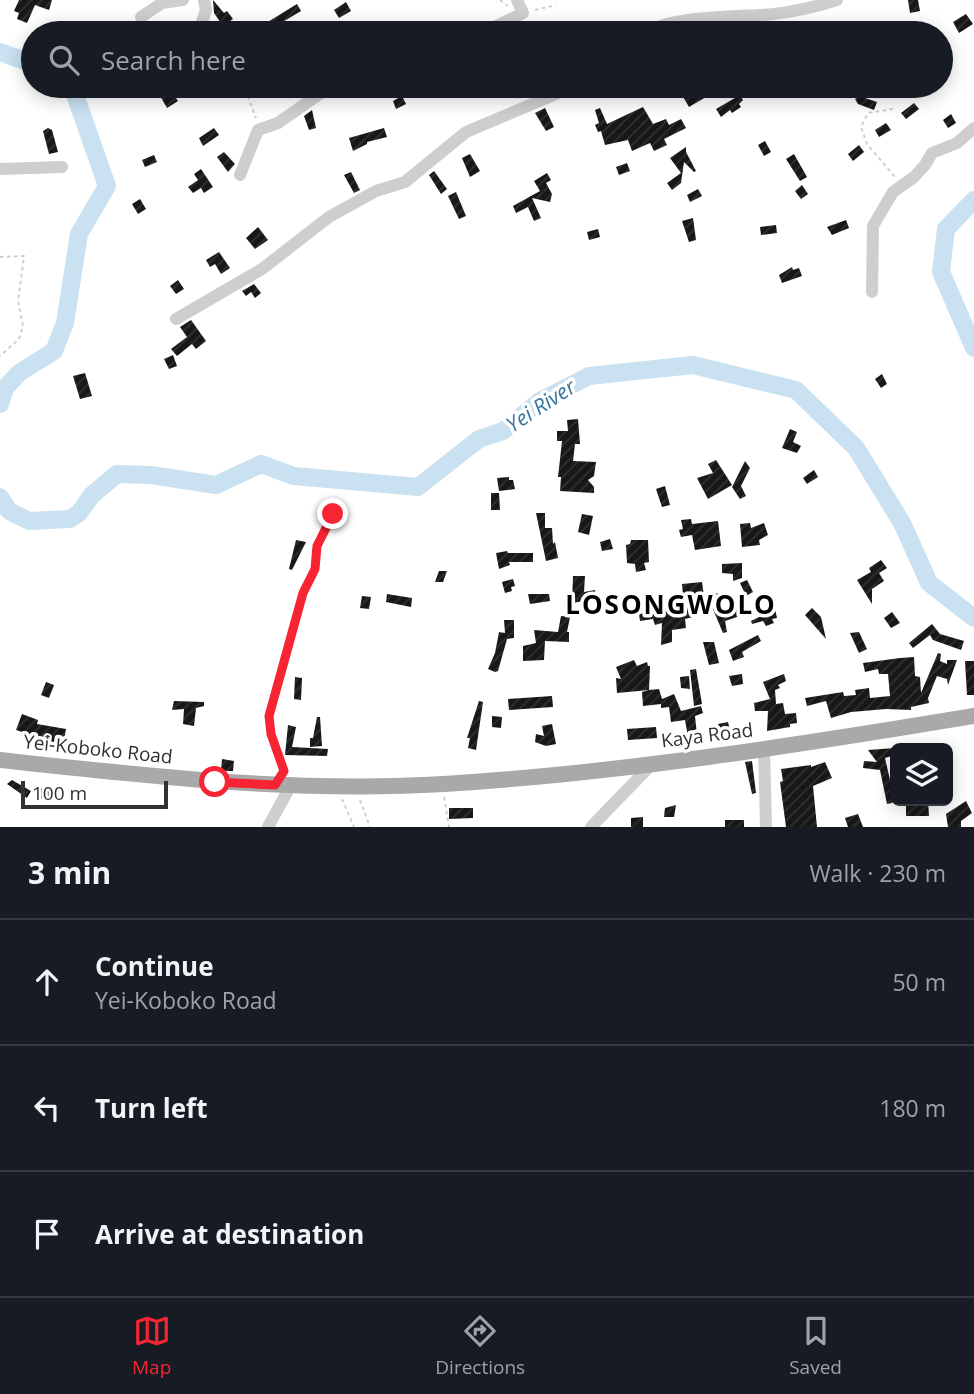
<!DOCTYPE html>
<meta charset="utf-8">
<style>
body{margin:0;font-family:"Open Sans",sans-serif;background:#242831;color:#f1f3f6}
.controls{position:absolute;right:21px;bottom:21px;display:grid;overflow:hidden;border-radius:10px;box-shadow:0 4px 18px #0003}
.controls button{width:63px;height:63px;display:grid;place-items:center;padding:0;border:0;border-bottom:2px solid #363941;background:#171b24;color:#f1f3f6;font:35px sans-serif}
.scale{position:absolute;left:21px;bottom:18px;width:147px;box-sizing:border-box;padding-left:7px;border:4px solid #313131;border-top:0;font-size:19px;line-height:24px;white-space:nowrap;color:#313131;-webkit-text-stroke:5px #fff;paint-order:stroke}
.stop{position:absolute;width:21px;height:21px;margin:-16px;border:5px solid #f72534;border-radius:50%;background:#fff}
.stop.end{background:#f72534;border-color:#fff;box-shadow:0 2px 7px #0008}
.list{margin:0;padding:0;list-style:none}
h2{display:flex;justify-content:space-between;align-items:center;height:91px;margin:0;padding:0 28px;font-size:30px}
h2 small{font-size:23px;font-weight:400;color:#9ea1a6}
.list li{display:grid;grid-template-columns:46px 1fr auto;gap:21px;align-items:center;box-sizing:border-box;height:126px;padding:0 28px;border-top:2px solid #363941}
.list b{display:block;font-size:26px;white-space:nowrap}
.list p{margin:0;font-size:23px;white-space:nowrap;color:#9ea1a6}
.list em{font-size:23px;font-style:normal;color:#9ea1a6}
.icon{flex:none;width:38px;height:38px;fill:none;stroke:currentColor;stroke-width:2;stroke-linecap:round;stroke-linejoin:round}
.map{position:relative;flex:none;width:974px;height:827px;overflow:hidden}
.search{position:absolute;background:#171b24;box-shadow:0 4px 18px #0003;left:21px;right:21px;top:21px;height:77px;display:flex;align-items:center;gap:18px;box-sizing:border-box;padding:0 24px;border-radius:38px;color:#9ea1a6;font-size:26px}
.sheet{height:469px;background:#171b24}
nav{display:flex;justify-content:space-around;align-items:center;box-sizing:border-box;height:98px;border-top:2px solid #363941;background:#171b24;font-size:19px;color:#9ea1a6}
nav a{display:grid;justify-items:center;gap:4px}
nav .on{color:#f72534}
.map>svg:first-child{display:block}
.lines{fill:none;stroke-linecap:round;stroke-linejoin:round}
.river{stroke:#c9e1f0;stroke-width:18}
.building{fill:url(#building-hatch)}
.path{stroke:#cecece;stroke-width:2;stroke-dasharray:3.5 3.5;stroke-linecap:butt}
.minor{stroke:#cecece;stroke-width:12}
.major{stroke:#a9a9a9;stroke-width:16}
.route{stroke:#f72534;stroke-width:9}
.labels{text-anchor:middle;stroke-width:7;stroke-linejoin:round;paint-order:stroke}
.street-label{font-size:19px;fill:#313131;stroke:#fff}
.water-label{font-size:21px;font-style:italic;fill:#36759d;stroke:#fff}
.district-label{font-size:26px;font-weight:bold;letter-spacing:2px;fill:#000;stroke:#fff}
</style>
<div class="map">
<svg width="974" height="827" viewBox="0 0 974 827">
<defs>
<pattern id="building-hatch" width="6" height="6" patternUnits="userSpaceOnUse" patternTransform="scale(1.75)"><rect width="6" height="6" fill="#181818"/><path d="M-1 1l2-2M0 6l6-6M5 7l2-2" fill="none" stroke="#313131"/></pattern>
</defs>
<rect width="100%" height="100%" fill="#fff"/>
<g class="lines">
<g class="river">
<polyline points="0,52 33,64"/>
<polyline points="974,200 946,229 941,272 974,348"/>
<polyline points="0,404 5,388 19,373 54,351 65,323 79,234 107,186 72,86"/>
<polyline points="0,497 9,511 29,521 70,519 79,513 92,495 117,474 151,475 216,485 261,464 294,476 418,487 479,439 503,431 540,401 589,376 693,365 796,390 856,448 902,523 929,583 974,618"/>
</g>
</g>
<g class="building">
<polygon points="19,0 52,0 49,10 35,5 27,23 17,19 19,13 14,11"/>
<polygon points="213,0 224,13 227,11 233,19 223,26 214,13"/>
<polygon points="908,0 918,0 920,11 910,13"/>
<polygon points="346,2 351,11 339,18 334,10"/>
<polygon points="297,4 301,11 264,33 250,33"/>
<polygon points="966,14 973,24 959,33 953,22"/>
<polygon points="192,86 207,86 188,97 184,91"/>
<polygon points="689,86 699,86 706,97 689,107 682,95 692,89"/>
<polygon points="169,87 178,101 167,108 159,94"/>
<polygon points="862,94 865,98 877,102 874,110 858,104 855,99"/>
<polygon points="740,95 743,100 739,104 741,107 732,113 730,110 721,117 716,109"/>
<polygon points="402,96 406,104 396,109 393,101"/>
<polygon points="914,103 919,109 906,119 901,113"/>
<polygon points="643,107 653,124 666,119 669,125 681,119 686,128 664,139 667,145 654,151 650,143 632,151 628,140 605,145 601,131 598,132 595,125 599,123 595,110 600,108 607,124"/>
<polygon points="545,108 554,127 546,131 535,113"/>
<polygon points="312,110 316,128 309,130 304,116"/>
<polygon points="951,114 956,123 948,128 943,120"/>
<polygon points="886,123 891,130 879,137 875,130"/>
<polygon points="48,128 52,130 58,152 49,154 43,131"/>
<polygon points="214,128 219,135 203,146 199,138"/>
<polygon points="384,128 387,137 367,142 367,144 353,151 349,138"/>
<polygon points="765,141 771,152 764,156 758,145"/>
<polygon points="859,145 864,152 853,161 848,154"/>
<polygon points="686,147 686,152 696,171 694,172 684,162 681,183 672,190 667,183 681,173 670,158"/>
<polygon points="224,152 235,164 228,172 217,157"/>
<polygon points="470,154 480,171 470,177 462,158"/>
<polygon points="794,154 807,177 800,181 786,159"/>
<polygon points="154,155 157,162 145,167 142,160"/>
<polygon points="627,163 630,171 619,175 616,167"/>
<polygon points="201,169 213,187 204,193 201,188 193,193 188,187 198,180 194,174"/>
<polygon points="434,171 447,189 441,194 429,175"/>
<polygon points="351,172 360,190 354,193 344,175"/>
<polygon points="547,173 551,180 546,183 552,194 550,202 532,198 541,218 534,221 528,207 516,213 513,206 540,191 534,181"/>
<polygon points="802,185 808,194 801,199 795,191"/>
<polygon points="698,189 702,196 690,202 687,195"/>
<polygon points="456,192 466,216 459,219 448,196"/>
<polygon points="140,199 146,209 138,214 132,204"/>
<polygon points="693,218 696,240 689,242 682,221"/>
<polygon points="846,220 849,228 832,235 827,227"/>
<polygon points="776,225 777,233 761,235 760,227"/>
<polygon points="258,227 268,240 255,249 246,238"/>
<polygon points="598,229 600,237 589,240 587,232"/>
<polygon points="219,252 230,268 221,274 215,264 210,267 206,260"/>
<polygon points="792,267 793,270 799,268 802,276 782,283 779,275"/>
<polygon points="178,280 184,289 176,294 170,286"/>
<polygon points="254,284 261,293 255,298 251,292 246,296 242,291"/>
<polygon points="191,320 206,341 196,349 192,344 177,356 171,349 187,337 180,327"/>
<polygon points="173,355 177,366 169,369 164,359"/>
<polygon points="85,373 92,396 80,399 73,376"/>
<polygon points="882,374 887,384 881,388 875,379"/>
<polygon points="578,419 580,444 575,444 573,461 596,462 594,476 588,480 594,487 594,493 560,491 561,477 558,477 562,441 557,441 557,431 568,431 567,420"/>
<polygon points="790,429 797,432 793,442 801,446 797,453 782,448"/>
<polygon points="716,460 732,485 708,499 697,478 713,473 708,464"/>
<polygon points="745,461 750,468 741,486 746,496 740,499 732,487"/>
<polygon points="814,470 818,477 807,484 803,478"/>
<polygon points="509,477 509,480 513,480 515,489 499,491 497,478"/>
<polygon points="665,486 670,505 662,507 656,489"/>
<polygon points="491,493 499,493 500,510 491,510"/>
<polygon points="536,513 545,513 545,528 552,528 553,544 555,542 558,558 546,561"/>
<polygon points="582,514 593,516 589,535 578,532"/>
<polygon points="691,519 692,524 718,521 721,546 695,550 692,535 681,537 679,530 683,529 681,520"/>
<polygon points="750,523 751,528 764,523 768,535 759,540 760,545 742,547 740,524"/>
<polygon points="610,539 613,549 602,551 600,542"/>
<polygon points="296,540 306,542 292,570 289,569"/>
<polygon points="631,540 648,540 649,562 644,563 646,570 636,572 635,564 627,563 626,545 630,544"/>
<polygon points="507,551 508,553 533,553 533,562 509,562 510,565 499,569 496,553"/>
<polygon points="881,560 887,568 879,573 884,581 872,589 872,604 857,580 871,572 869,568"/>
<polygon points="742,563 742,578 733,581 733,574 722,573 722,564"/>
<polygon points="439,571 447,571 443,582 435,582"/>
<polygon points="573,576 585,576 584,592 595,590 596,599 572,603"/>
<polygon points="513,579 515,586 511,587 512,591 505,593 502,582"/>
<polygon points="747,580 753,592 746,596 740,583"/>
<polygon points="702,582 704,596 720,593 724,613 738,609 740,616 725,621 727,632 723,633 712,607 692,613 693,617 685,619 686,628 672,630 672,642 661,645 662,623 655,625 653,619 640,621 639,614 650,612 648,598 658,598 659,601 683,596 682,584"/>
<polygon points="387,594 412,598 411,607 386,602"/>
<polygon points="528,594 549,594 550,601 530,604"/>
<polygon points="362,596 371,597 369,609 360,608"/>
<polygon points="812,608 821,617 826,639 805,615"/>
<polygon points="775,609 777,618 772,619 774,623 766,626 763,621 752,624 751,621"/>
<polygon points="892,612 900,623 891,628 884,618"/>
<polygon points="561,616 570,617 567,632 569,632 569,642 545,641 544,660 523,661 523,646 536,643 534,630 558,632"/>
<polygon points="504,620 514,620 514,638 507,639 498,671 495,672 488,669 495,653 499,632 505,633"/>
<polygon points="932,624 940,634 964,641 961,650 933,640 930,635 913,648 909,643"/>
<polygon points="859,632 867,649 859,653 850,633"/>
<polygon points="758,635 761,641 742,652 744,657 733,661 729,650"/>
<polygon points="703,642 714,642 719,663 709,665"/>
<polygon points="938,653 941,654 940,661 947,664 947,660 957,660 948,685 947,679 937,676 928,698 929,703 911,707 911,710 886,709 851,712 831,718 826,701 807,706 805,698 843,692 844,696 856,695 855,690 869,688 870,698 890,696 888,674 879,674 878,669 865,672 863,663 900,658 914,657 915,676 920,677 921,693"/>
<polygon points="634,660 637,666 647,662 648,666 650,666 649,690 659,689 662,699 674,694 681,711 701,706 703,713 695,716 697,735 688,737 685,720 671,722 669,707 661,708 661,704 643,706 642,692 649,690 617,693 616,678 621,679 616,667"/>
<polygon points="965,661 974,661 974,695 967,695"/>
<polygon points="696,669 702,704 694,706 690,670"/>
<polygon points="742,674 743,684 732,686 729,676"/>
<polygon points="784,674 786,681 778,685 780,688 775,690 776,704 783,703 785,714 796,713 797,723 790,724 790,727 767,731 768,711 755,711 754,703 770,699 763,682"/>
<polygon points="689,676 690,689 681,688 680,677"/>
<polygon points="295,677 302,678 301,700 294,699"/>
<polygon points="46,682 54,685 49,698 41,695"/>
<polygon points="552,696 553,707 509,710 508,699"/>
<polygon points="174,701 204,702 204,706 196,708 194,726 183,724 184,709 172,710"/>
<polygon points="479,701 483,702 476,750 468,748 470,738 467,738"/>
<polygon points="22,714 38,720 37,724 66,729 63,747 48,745 46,751 38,737 16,730"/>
<polygon points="492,716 502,717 501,728 492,727"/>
<polygon points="317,717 320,717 322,746 310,747 310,738 313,738"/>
<polygon points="728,722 730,731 720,733 718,724"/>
<polygon points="552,724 556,744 546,746 535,742 536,734 544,736 542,726"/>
<polygon points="288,725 296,727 292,747 328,749 327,756 285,755"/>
<polygon points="656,727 657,738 628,740 627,729"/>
<polygon points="895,748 895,755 885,758 890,780 892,803 887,804 880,770 863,768 864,761 877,762 868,750"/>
<polygon points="222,759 234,761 233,771 221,771"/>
<polygon points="752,761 756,793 752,794 745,762"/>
<polygon points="825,762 832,778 813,786 817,827 786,827 780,782 783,781 781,769 811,765 811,767"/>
<polygon points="12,780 31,791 27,798 7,784"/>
<polygon points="40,788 54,793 48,801 37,796"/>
<polygon points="906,801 928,801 929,816 906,816"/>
<polygon points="966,801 972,813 961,821 961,827 948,827 946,814"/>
<polygon points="676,805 674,817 664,817 665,808"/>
<polygon points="449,808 473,808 473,818 449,819"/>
<polygon points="858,814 863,827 848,827 845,818"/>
<polygon points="643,817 643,827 631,827 631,818"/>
<rect x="725" y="820" width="19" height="7"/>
</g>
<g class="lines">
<g class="path">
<polyline points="500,0 508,6"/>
<polyline points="535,10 556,5"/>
<polyline points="528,22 535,33"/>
<polyline points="238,86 248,97 256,118"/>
<polyline points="893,109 868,113 861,127 867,144 895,177"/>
<polyline points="0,257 24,256 18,301 23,326 19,339 0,356"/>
<polyline points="283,772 271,734 269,716 303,593 315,569 317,546 333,514"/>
<polyline points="444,797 449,827"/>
<polyline points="342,799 354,827"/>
<polyline points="360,800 370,827"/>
</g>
<g class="minor">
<polyline points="204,0 206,10 202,22 208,33"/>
<polyline points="141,17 162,3 183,0"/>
<polyline points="482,33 523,13 517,0"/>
<path d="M647,33c23,-18 96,-16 127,-19 22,-3 42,-7 63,-14"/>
<polyline points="0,169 62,167"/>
<polyline points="240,175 258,130 278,123 328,88 338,86"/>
<polyline points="872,292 873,226 893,192 914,177 925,165 932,153 957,143 974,128"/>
<polyline points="176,319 262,269 329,217 376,191 405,182 466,132 556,94 563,86"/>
<polyline points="764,749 766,827"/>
<polyline points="268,827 291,785"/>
<polyline points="591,827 653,763"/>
</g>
<path class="major" d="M0,760c147,16 295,33 444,24 177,-11 355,-39 530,-68"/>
</g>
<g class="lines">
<polyline class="route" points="215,782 275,785 284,771 271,734 269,716 303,593 315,569 317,546 333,514"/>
</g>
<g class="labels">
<g class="street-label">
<text transform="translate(707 735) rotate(-7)" y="7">Kaya Road</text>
<text transform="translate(98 749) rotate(6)" y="7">Yei-Koboko Road</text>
</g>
<g class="water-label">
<text transform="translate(541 406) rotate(-33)" y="7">Yei River</text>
</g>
<g class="district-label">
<text x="671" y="614">LOSONGWOLO</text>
</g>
</g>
</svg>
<div class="controls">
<button><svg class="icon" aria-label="layers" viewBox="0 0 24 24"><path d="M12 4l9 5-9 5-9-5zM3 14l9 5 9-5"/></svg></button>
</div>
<div class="scale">100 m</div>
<div class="stop" style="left:215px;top:782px"></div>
<div class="stop end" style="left:333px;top:514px"></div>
<div class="search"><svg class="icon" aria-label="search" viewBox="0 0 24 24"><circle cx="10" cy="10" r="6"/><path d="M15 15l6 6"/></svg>Search here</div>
</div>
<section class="sheet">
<h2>3 min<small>Walk · 230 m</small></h2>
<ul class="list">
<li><svg class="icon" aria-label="ahead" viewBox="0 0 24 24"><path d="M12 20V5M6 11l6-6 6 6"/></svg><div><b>Continue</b><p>Yei-Koboko Road</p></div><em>50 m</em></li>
<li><svg class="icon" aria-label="left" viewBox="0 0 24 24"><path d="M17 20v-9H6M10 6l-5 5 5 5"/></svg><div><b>Turn left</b></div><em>180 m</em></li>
<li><svg class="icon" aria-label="arrive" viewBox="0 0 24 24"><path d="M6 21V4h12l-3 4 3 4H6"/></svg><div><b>Arrive at destination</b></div></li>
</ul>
</section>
<nav>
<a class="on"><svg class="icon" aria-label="map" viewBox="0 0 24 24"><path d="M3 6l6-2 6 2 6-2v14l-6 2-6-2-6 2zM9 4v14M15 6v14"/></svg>Map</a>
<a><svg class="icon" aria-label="directions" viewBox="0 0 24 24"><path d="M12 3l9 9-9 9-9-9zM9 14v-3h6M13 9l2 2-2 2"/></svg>Directions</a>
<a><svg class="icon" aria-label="saved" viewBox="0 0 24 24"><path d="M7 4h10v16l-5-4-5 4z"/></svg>Saved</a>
</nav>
